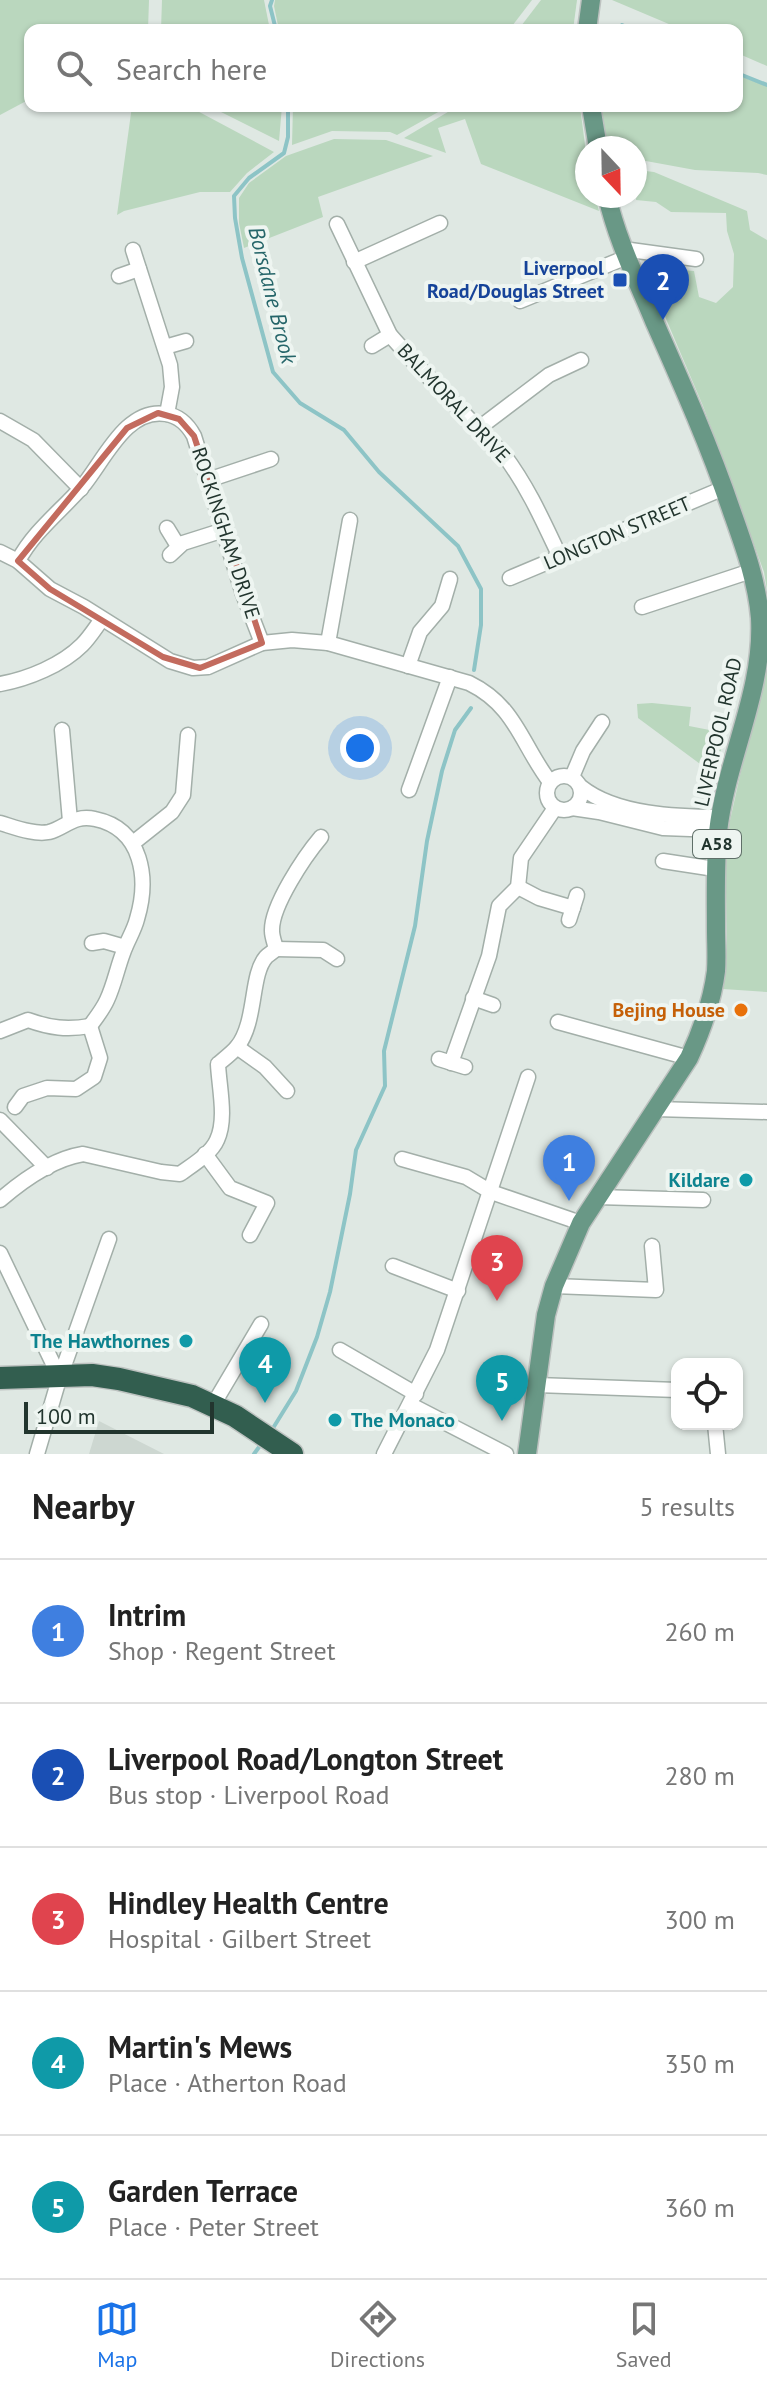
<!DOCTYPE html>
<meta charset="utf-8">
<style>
body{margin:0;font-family:"PT Sans",sans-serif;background:#f2f2f2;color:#222}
.controls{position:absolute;right:24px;bottom:24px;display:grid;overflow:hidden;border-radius:16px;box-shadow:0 2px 6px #0004}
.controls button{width:72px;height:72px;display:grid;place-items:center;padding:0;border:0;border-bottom:2px solid #e0e0e0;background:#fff;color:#222;font:40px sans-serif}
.compass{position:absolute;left:575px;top:136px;width:72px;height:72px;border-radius:50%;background:#fff;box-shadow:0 2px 6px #0004;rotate:158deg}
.scale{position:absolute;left:24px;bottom:20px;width:190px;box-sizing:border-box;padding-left:8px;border:4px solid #22352e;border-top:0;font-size:22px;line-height:28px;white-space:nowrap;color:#22352e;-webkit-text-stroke:6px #eef5f1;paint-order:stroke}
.you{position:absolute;left:360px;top:748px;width:28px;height:28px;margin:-20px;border:6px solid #fff;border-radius:50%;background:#1a73e8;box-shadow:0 0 0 12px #1a73e833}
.badge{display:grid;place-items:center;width:52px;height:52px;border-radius:50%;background:#1a73e8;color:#fff;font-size:26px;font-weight:700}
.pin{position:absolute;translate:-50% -66px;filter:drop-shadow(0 2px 4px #0008)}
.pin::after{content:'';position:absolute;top:42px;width:28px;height:24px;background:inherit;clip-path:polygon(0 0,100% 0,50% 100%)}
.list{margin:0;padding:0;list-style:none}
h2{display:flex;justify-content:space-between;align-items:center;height:104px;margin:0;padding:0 32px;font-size:34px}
h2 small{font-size:26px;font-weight:400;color:#767676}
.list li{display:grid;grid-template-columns:52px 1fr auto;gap:24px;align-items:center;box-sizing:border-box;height:144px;padding:0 32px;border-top:2px solid #e0e0e0}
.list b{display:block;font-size:30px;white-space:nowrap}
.list p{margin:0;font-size:26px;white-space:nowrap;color:#767676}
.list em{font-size:26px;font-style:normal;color:#767676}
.icon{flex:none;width:44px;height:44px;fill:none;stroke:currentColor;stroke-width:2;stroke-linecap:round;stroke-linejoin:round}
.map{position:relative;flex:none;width:767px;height:1454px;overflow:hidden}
.search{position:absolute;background:#fff;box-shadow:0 2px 6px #0004;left:24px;right:24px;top:24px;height:88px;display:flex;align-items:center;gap:20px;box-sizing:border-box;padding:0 28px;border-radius:16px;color:#767676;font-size:30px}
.sheet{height:824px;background:#fff}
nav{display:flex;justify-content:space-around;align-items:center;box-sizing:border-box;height:112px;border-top:2px solid #e0e0e0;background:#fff;font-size:22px;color:#767676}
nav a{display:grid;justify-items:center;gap:4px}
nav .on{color:#1a73e8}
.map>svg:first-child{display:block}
.built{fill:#cdd7d1}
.green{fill:#bad7be}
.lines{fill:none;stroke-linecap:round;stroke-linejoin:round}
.stream{stroke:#8dc4c6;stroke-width:4}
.minor-casing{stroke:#a3afa9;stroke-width:17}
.major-casing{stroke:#bdc2c0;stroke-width:21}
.highway-casing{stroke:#bdc2c0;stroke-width:25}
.minor{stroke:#fff;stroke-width:14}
.major{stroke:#699886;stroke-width:18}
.highway{stroke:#325e4f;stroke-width:22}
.marked{fill:none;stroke:#c36b5e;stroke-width:6;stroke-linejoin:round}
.transit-dot{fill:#1a4fb4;stroke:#eef5f1;stroke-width:3}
.food-dot{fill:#e8710a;stroke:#eef5f1;stroke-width:3}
.culture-dot{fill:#0f9aa8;stroke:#eef5f1;stroke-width:3}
.labels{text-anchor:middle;stroke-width:8;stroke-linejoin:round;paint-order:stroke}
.shield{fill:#eef5f1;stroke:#5f6f68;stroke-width:2}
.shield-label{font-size:18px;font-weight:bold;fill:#22352e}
.transit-label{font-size:20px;font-weight:bold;fill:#164399;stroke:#eef5f1;text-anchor:end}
.street-label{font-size:20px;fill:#22352e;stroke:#eef5f1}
.food-label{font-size:20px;font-weight:bold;fill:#c56008;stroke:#eef5f1;text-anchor:end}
.culture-label{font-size:20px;font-weight:bold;fill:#0d838f;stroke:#eef5f1;text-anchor:end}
.water-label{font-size:22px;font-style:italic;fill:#256569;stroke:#eef5f1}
</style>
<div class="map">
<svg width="767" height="1454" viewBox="0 0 767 1454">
<rect width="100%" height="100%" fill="#dfe8e3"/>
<polygon class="built" points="99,1421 164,1454 89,1454"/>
<g class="green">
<polygon points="0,0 149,0 148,30 30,30 30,99 0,115"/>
<polygon points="162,0 264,0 270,30 161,30"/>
<polygon points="275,0 532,0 509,30 279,30 274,6"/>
<polygon points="541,0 577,0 573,30 518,30"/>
<polygon points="612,0 767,0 767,66 737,53 737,30 683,30"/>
<polygon points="737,75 767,86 767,175 758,173 695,170 635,159 635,148 606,148 601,106 737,106"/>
<polygon points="132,106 188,106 274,152 247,173 230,192 200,192 124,211 117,215"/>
<polygon points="209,106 282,106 279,141"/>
<polygon points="293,106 449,106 397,135 390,132 332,131 292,145"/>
<polygon points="458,106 580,106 587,161 587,196 595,196 599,211 481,164 465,119 438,128 446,153 404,138"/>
<polygon points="334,139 386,140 433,156 318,197 323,217 244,248 239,223 239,198 249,183 286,156"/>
<polygon points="637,170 654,172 747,211 750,230 767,240 767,590 764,572 703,406 644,267 694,271 699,297 716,303 733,287 734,254 727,231 726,213 671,212 656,202 636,200"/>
<polygon points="767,654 767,992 723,989 727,941 725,843"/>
<polygon points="652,703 691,707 689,726 725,733 715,775 638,718 637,704"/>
</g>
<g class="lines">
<g class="stream">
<polyline points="272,0 270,6 276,30"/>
<polyline points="622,25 633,30"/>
<polyline points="737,73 767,85"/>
<polyline points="288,106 288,137 284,153 249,178 234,196 235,218 242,258 273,372 300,403 344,430 379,472 458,546 481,589 481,625 474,670"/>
<polyline points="270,1433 296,1391 317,1337 330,1292 350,1194 356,1150 385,1086 384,1051 415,926 427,841 442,771 455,730 471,708"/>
<polyline points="254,1454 262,1443"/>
</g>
<defs>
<g id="minor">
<path d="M337,224l53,111 24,27 90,93c24,32 39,66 56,102"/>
<polyline points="623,249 696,259"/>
<polyline points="133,250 170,365 172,387 167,414"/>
<polyline points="354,262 440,223"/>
<polyline points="119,276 139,269"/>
<polyline points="520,301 627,257"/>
<polyline points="372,346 390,335"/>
<polyline points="165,347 186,341"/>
<polyline points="0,421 33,440 81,489"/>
<polyline points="479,428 549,375 581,360"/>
<polyline points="208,480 271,459"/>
<polyline points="167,528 178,546"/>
<path d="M0,552l18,9 32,28 34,18 86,54 23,7 15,-1 54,-24 30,-3 36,3 141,40c47,23 52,61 81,99"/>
<polyline points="170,555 183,543 224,530"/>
<path d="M18,561c16,-30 42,-49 64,-74 22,-26 44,-80 84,-73 13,2 22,11 28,22l49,158 19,49"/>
<polyline points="510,578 724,488"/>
<polyline points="642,607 751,571"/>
<polyline points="328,643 350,520"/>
<polyline points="408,666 420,632 442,606 450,579"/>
<path d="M0,684c28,-5 62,-19 82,-39 8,-8 14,-18 20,-26"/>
<polyline points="62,730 70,821"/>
<circle cx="564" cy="793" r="17"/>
<polyline points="572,777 583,751 602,722"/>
<path d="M581,787c35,28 96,30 139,30"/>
<polyline points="409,790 450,677"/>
<polyline points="572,808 599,812 663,828 718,830"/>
<path d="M0,823c14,4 34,12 49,9 16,-4 25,-18 46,-13 48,10 54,60 42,100 -3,12 -10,22 -14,34 -6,16 -9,32 -16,47 -4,9 -11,18 -17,26"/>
<polyline points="133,843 172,812 183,795 188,735"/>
<polyline points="663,861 715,869"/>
<polyline points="518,887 539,898 573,908"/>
<polyline points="569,920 577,895"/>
<polyline points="92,943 104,941 125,947"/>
<polyline points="276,949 323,950 337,959"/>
<polyline points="473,998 493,1005"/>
<polyline points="558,1022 689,1058"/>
<path d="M0,1031l28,-11c22,8 39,10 62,6"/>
<polyline points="237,1047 265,1067 287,1091"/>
<polyline points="439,1059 465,1067"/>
<polyline points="451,1063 489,956 499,906 518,887 521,858 555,808"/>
<polyline points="15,1107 23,1096 47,1088 76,1089 94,1077 100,1058 90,1026"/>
<polyline points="655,1109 767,1112"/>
<polyline points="0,1120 47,1168"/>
<polyline points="205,1154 230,1188 267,1203 250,1235"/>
<polyline points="402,1159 466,1177 491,1192 581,1223"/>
<polyline points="597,1197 703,1200"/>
<path d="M0,1200c23,-20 53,-41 83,-46l78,18 19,2c12,-9 31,-20 37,-34 10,-21 2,-53 1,-76 6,-5 14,-11 19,-17 20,-25 13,-72 29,-90 3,-3 7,-5 10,-8 -1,-5 -4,-12 -4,-18 -1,-25 33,-75 49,-94"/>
<polyline points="0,1253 58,1374"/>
<polyline points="393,1266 458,1291"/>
<polyline points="554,1286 656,1290 652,1246"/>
<polyline points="340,1350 416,1394"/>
<polyline points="537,1385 677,1390"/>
<polyline points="213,1405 261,1324"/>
<polyline points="411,1405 506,1454"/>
<polyline points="715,1424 718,1454"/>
<polyline points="37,1454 57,1386 58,1374 64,1366 109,1239"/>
<polyline points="384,1454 437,1350 528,1077"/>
</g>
<g id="major">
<polyline points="587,30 591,0"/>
<polyline points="591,106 598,148"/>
<path d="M527,1454l19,-139 8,-29 27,-63 108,-165c13,-28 23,-56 27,-87 1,-14 0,-28 0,-42 0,-33 -1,-65 2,-97 8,-73 46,-140 42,-214 -3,-37 -16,-72 -28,-106 -22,-65 -50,-128 -78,-191 -17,-41 -37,-81 -47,-125"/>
</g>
<polyline id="highway" points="0,1378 92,1375 119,1379 192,1396 235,1416 292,1454"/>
</defs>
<use href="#minor" class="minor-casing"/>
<use href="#major" class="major-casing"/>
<use href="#highway" class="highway-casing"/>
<use href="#minor" class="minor"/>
<use href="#major" class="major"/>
<use href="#highway" class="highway"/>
</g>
<path class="marked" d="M158,413l21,6 15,17 68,207 -62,25 -37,-11 -113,-68 -32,-28 109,-133z"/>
<rect class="transit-dot" x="612" y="272" width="16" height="16" rx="4"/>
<circle class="food-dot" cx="741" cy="1010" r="8"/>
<g class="culture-dot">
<circle cx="746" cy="1180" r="8"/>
<circle cx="186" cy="1341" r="8"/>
<circle cx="335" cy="1420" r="8"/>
</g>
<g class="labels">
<rect class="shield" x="693" y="830" width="48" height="28" rx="6"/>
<g class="shield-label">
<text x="717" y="850">A58</text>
</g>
<g class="transit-label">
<text x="604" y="275">Liverpool<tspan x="604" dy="23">Road/Douglas Street</tspan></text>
</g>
<g class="street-label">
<text transform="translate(454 403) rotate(47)" y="7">BALMORAL DRIVE</text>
<text transform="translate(226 533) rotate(72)" y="7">ROCKINGHAM DRIVE</text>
<text transform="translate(617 533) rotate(-23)" y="7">LONGTON STREET</text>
<text transform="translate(718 732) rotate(-77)" y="7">LIVERPOOL ROAD</text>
</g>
<g class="food-label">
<text x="725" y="1017">Bejing House</text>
</g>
<g class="culture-label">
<text x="730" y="1187">Kildare</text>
<text x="170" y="1348">The Hawthornes</text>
<text x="351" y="1427" text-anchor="start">The Monaco</text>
</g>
<g class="water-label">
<text transform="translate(273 295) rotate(76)" y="8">Borsdane Brook</text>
</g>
</g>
</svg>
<div class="controls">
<button><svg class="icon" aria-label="locate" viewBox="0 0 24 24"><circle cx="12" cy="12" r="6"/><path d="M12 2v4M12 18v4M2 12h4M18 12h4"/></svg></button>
</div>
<svg class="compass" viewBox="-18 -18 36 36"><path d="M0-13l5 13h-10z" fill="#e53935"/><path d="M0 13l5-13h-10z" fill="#767676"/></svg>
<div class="scale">100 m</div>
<div class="you"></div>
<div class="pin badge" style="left:569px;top:1201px;background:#3f7fe0">1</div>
<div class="pin badge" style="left:663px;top:320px;background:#1a4fb4">2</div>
<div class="pin badge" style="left:497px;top:1301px;background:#e0444e">3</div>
<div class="pin badge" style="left:265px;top:1403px;background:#0f9aa8">4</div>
<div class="pin badge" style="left:502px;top:1421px;background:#0f9aa8">5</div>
<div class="search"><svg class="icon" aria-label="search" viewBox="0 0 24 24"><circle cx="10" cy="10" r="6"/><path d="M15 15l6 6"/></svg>Search here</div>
</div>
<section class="sheet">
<h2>Nearby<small>5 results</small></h2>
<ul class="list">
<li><span class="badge" style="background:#3f7fe0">1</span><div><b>Intrim</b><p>Shop · Regent Street</p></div><em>260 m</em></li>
<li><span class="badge" style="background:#1a4fb4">2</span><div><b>Liverpool Road/Longton Street</b><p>Bus stop · Liverpool Road</p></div><em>280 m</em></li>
<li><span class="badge" style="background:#e0444e">3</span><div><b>Hindley Health Centre</b><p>Hospital · Gilbert Street</p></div><em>300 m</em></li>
<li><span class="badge" style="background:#0f9aa8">4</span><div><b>Martin's Mews</b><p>Place · Atherton Road</p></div><em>350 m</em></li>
<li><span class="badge" style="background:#0f9aa8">5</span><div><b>Garden Terrace</b><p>Place · Peter Street</p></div><em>360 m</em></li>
</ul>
</section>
<nav>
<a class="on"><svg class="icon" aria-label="map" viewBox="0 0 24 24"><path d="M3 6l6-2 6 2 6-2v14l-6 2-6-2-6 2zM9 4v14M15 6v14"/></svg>Map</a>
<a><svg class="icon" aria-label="directions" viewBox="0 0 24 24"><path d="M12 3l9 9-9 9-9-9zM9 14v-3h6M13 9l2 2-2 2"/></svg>Directions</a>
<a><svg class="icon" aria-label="saved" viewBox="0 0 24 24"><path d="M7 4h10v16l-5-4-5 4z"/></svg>Saved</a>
</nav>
